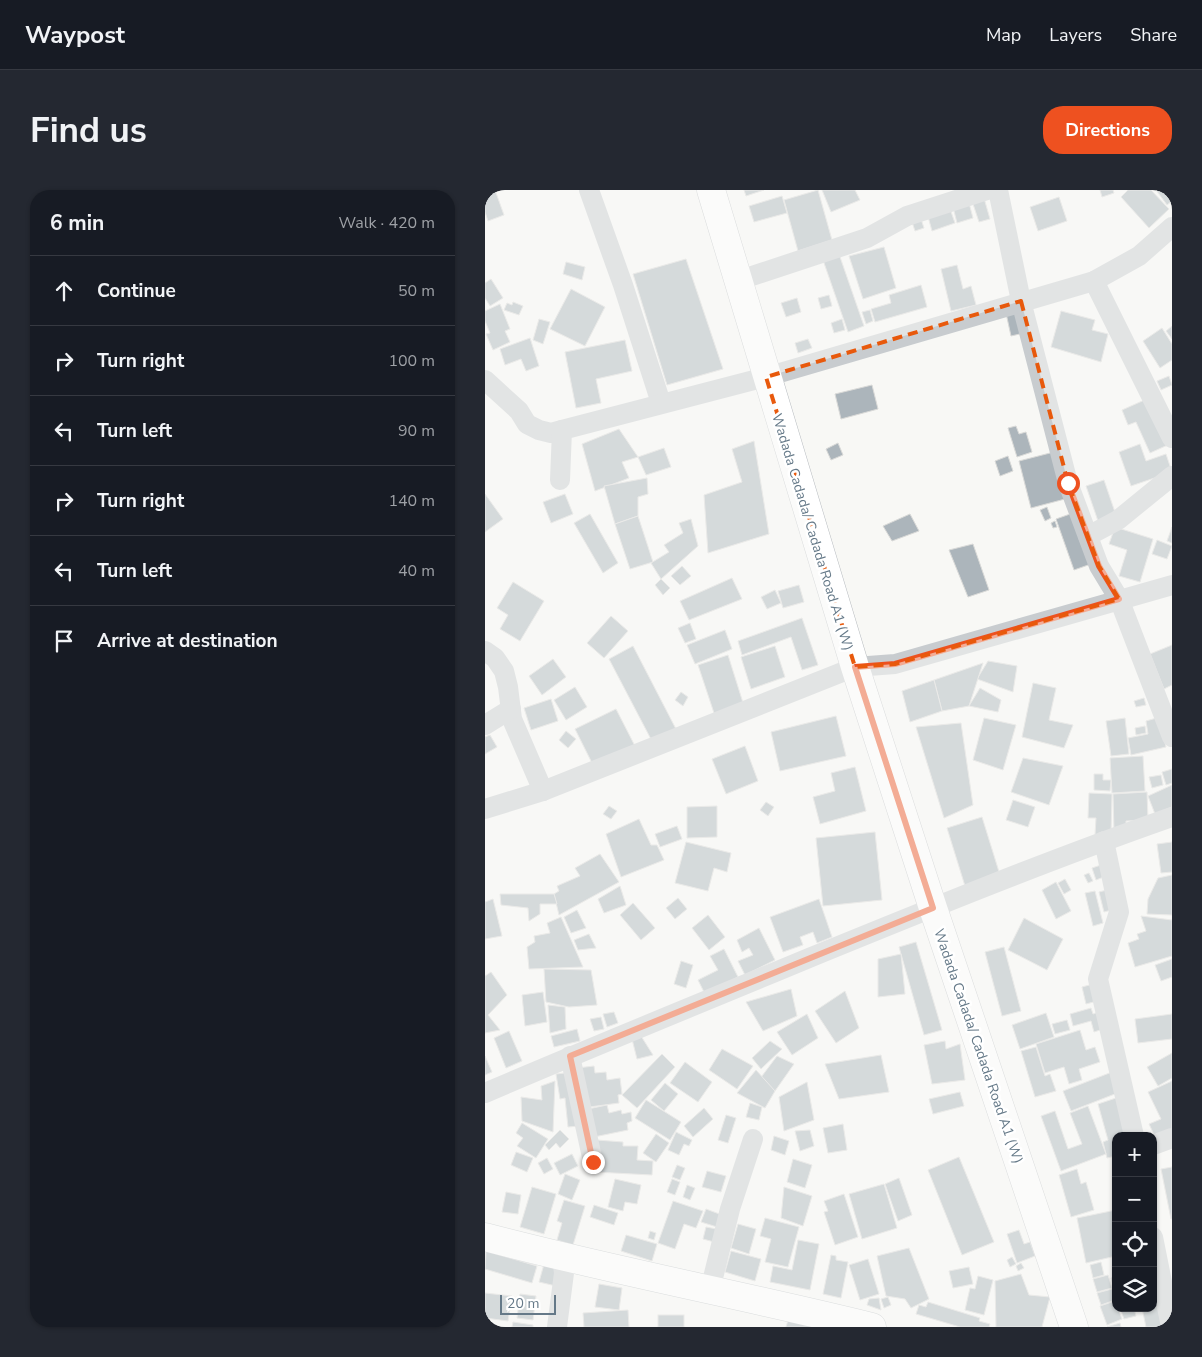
<!DOCTYPE html>
<meta charset="utf-8">
<style>
body{margin:0;font-family:"Nunito Sans",sans-serif;background:#242831;color:#f1f3f6}
.controls{position:absolute;right:15px;bottom:15px;display:grid;overflow:hidden;border-radius:10px;box-shadow:0 1px 4px #0004}
.controls button{width:45px;height:45px;display:grid;place-items:center;padding:0;border:0;border-bottom:1px solid #363941;background:#171b24;color:#f1f3f6;font:25px sans-serif}
.scale{position:absolute;left:15px;bottom:12px;width:56px;box-sizing:border-box;padding-left:5px;border:2px solid #657988;border-top:0;font-size:14px;line-height:18px;white-space:nowrap;color:#657988;-webkit-text-stroke:4px #fff;paint-order:stroke}
.stop{position:absolute;width:15px;height:15px;margin:-11px;border:4px solid #ee5120;border-radius:50%;background:#fff}
.stop.end{background:#ee5120;border-color:#fff;box-shadow:0 1px 5px #0008}
.list{margin:0;padding:0;list-style:none}
h2{display:flex;justify-content:space-between;align-items:center;height:65px;margin:0;padding:0 20px;font-size:21px}
h2 small{font-size:16px;font-weight:400;color:#9ea1a6}
.list li{display:grid;grid-template-columns:32px 1fr auto;gap:15px;align-items:center;box-sizing:border-box;height:70px;padding:0 20px;border-top:1px solid #363941}
.list b{display:block;font-size:19px;white-space:nowrap}
.list em{font-size:16px;font-style:normal;color:#9ea1a6}
.icon{flex:none;width:28px;height:28px;fill:none;stroke:currentColor;stroke-width:2;stroke-linecap:round;stroke-linejoin:round}
.map{position:relative;flex:none;width:687px;height:1137px;overflow:hidden;border-radius:20px}
header{display:flex;align-items:center;gap:30px;box-sizing:border-box;height:70px;padding:0 25px;background:#171b24;border-bottom:1px solid #363941}
header strong{font-size:24px}
nav{display:flex;gap:28px;margin-inline-start:auto;font-size:18px}
.intro{display:flex;align-items:center;justify-content:space-between;box-sizing:border-box;height:120px;padding:0 30px}
h1{margin:0;font-size:35px}
.button{padding:12px 22px;border-radius:20px;background:#ee5120;color:#fff;font-size:18px;font-weight:700}
main{display:flex;gap:30px;padding:0 30px}
aside{flex:1;background:#171b24;border-radius:20px;box-shadow:0 1px 4px #0004}
.map>svg:first-child{display:block}
.building{fill:#acb5bb;stroke:#dadad8}
.lines{fill:none;stroke-linecap:round;stroke-linejoin:round}
.secondary-casing{stroke:#b8bec2;stroke-width:29}
.primary-casing{stroke:#b9bdc1;stroke-width:29}
.street{stroke:#c8cccf;stroke-width:20}
.secondary{stroke:#fff;stroke-width:28}
.primary{stroke:#fff;stroke-width:28}
.route{stroke:#ee5120;stroke-width:6}
.marked{fill:none;stroke:#e8590c;stroke-width:4;stroke-dasharray:10 6;stroke-linejoin:round}
.labels{text-anchor:middle;stroke-width:5;stroke-linejoin:round;paint-order:stroke}
.street-label{font-size:14px;fill:#657988;stroke:#fff}
</style>
<header>
<strong>Waypost</strong>
<nav><a>Map</a><a>Layers</a><a>Share</a></nav>
</header>
<div class="intro"><h1>Find us</h1><a class="button">Directions</a></div>
<main>
<aside>
<h2>6 min<small>Walk · 420 m</small></h2>
<ul class="list">
<li><svg class="icon" aria-label="ahead" viewBox="0 0 24 24"><path d="M12 20V5M6 11l6-6 6 6"/></svg><div><b>Continue</b></div><em>50 m</em></li>
<li><svg class="icon" aria-label="right" viewBox="0 0 24 24"><path d="M7 20v-9h11M14 6l5 5-5 5"/></svg><div><b>Turn right</b></div><em>100 m</em></li>
<li><svg class="icon" aria-label="left" viewBox="0 0 24 24"><path d="M17 20v-9H6M10 6l-5 5 5 5"/></svg><div><b>Turn left</b></div><em>90 m</em></li>
<li><svg class="icon" aria-label="right" viewBox="0 0 24 24"><path d="M7 20v-9h11M14 6l5 5-5 5"/></svg><div><b>Turn right</b></div><em>140 m</em></li>
<li><svg class="icon" aria-label="left" viewBox="0 0 24 24"><path d="M17 20v-9H6M10 6l-5 5 5 5"/></svg><div><b>Turn left</b></div><em>40 m</em></li>
<li><svg class="icon" aria-label="arrive" viewBox="0 0 24 24"><path d="M6 21V4h12l-3 4 3 4H6"/></svg><div><b>Arrive at destination</b></div></li>
</ul>
</aside>
<div class="map">
<svg width="687" height="1137" viewBox="0 0 687 1137">
<rect width="100%" height="100%" fill="#f8f8f5"/>
<g class="building">
<polygon points="0,0 10,0 19,25 3,31 0,22"/>
<polygon points="259,0 279,0 261,6"/>
<polygon points="333,0 347,50 313,61 299,10"/>
<polygon points="337,0 370,0 375,10 346,22"/>
<polygon points="615,0 628,0 629,3 617,7"/>
<polygon points="643,0 666,0 684,19 664,38 636,7"/>
<polygon points="671,0 687,0 687,11 682,15"/>
<polygon points="297,6 302,23 269,32 264,16"/>
<polygon points="574,7 582,31 553,41 545,17"/>
<polygon points="499,8 505,29 494,32 487,11"/>
<polygon points="484,13 488,28 472,33 468,17"/>
<polygon points="464,16 470,33 447,41 442,23"/>
<polygon points="435,26 439,38 430,41 426,29"/>
<polygon points="399,57 411,98 378,109 364,66"/>
<polygon points="354,64 379,136 363,142 338,70"/>
<polygon points="201,69 238,179 182,195 148,84"/>
<polygon points="81,72 100,77 97,90 78,84"/>
<polygon points="472,75 478,99 486,96 491,115 466,121 456,79"/>
<polygon points="6,89 18,108 5,116 0,108 0,93"/>
<polygon points="436,95 442,117 390,132 386,119 406,113 404,105"/>
<polygon points="86,99 120,117 100,156 65,139"/>
<polygon points="344,105 347,116 336,119 333,108"/>
<polygon points="312,108 316,122 301,127 296,113"/>
<polygon points="28,112 38,116 34,125 19,120 22,113 27,115"/>
<polygon points="15,114 25,139 20,141 25,152 8,160 1,144 5,143 0,131 0,121"/>
<polygon points="385,120 388,131 381,134 377,122"/>
<polygon points="534,120 539,143 526,146 521,123"/>
<polygon points="576,121 610,130 607,140 623,144 616,172 566,157"/>
<polygon points="54,129 65,132 58,154 48,150"/>
<polygon points="357,129 360,140 349,143 346,133"/>
<polygon points="687,136 687,149 681,141"/>
<polygon points="677,138 687,154 687,170 675,178 658,151"/>
<polygon points="45,148 54,176 41,181 36,169 20,175 15,159"/>
<polygon points="323,149 327,158 313,163 310,153"/>
<polygon points="140,150 147,181 111,189 116,213 91,218 80,162"/>
<polygon points="684,186 687,195 676,200 672,191"/>
<polygon points="387,195 393,219 356,229 350,204"/>
<polygon points="664,208 685,254 665,263 651,232 643,235 637,220"/>
<polygon points="531,236 534,244 541,242 547,262 532,267 523,238"/>
<polygon points="134,239 153,267 137,272 144,288 110,301 97,254"/>
<polygon points="269,251 284,344 223,363 219,305 257,292 247,259"/>
<polygon points="353,253 358,265 346,270 341,259"/>
<polygon points="655,254 661,271 681,264 687,282 646,296 634,262"/>
<polygon points="179,258 186,277 161,285 153,267"/>
<polygon points="569,262 580,309 546,318 534,271"/>
<polygon points="523,266 528,281 515,286 510,271"/>
<polygon points="162,288 163,304 153,307 153,326 130,334 119,296"/>
<polygon points="619,290 632,328 614,334 601,296"/>
<polygon points="0,304 18,329 0,342"/>
<polygon points="80,304 88,324 66,333 58,312"/>
<polygon points="562,317 566,328 560,331 555,320"/>
<polygon points="588,323 606,374 589,380 571,329"/>
<polygon points="105,324 133,373 118,383 89,333"/>
<polygon points="425,324 434,341 407,351 398,336"/>
<polygon points="153,326 168,372 145,379 130,334"/>
<polygon points="206,329 213,356 176,389 166,373 184,362 179,355 198,343 194,333"/>
<polygon points="570,331 572,337 568,338 566,333"/>
<polygon points="630,337 668,349 655,392 634,386 642,360 624,354"/>
<polygon points="687,337 687,353 682,351"/>
<polygon points="672,350 687,356 682,369 667,364"/>
<polygon points="488,354 504,400 483,407 464,360"/>
<polygon points="197,376 206,386 195,395 186,386"/>
<polygon points="247,388 257,409 204,430 195,411"/>
<polygon points="176,389 185,398 178,405 170,395"/>
<polygon points="28,392 59,411 35,451 15,439 23,425 12,418"/>
<polygon points="314,395 319,412 298,418 293,401"/>
<polygon points="290,400 296,413 282,419 276,407"/>
<polygon points="126,426 143,441 119,468 102,453"/>
<polygon points="317,428 333,475 317,480 306,447 257,465 253,451"/>
<polygon points="205,433 211,449 200,453 193,438"/>
<polygon points="240,440 247,459 210,474 202,455"/>
<polygon points="687,455 687,495 679,499 665,464"/>
<polygon points="148,456 192,541 168,553 124,469"/>
<polygon points="290,456 300,487 266,499 256,467"/>
<polygon points="243,465 259,516 230,526 213,475"/>
<polygon points="68,469 81,487 57,505 44,486"/>
<polygon points="503,471 532,476 528,502 492,489"/>
<polygon points="498,473 484,516 457,521 449,490"/>
<polygon points="449,490 457,521 425,532 417,501"/>
<polygon points="548,493 571,498 564,530 588,535 579,558 537,547"/>
<polygon points="90,497 102,517 81,530 69,510"/>
<polygon points="495,498 516,510 513,522 484,516"/>
<polygon points="196,502 203,507 198,516 190,510"/>
<polygon points="659,508 661,515 651,517 649,511"/>
<polygon points="66,509 73,531 46,540 39,518"/>
<polygon points="131,519 151,558 110,579 90,539"/>
<polygon points="351,526 361,566 295,581 286,542"/>
<polygon points="675,527 681,557 646,565 643,548 663,544 661,531"/>
<polygon points="499,528 531,535 518,580 488,570"/>
<polygon points="640,528 644,564 626,566 621,531"/>
<polygon points="476,533 488,615 459,628 431,537"/>
<polygon points="660,536 661,543 651,545 650,538"/>
<polygon points="81,541 91,549 83,558 74,550"/>
<polygon points="5,545 12,557 0,564 0,547"/>
<polygon points="260,556 273,591 241,604 227,569"/>
<polygon points="658,566 660,601 627,603 625,568"/>
<polygon points="538,568 578,576 564,615 526,602"/>
<polygon points="370,577 381,621 335,634 328,607 350,601 346,583"/>
<polygon points="687,579 687,593 681,595 677,582"/>
<polygon points="609,584 618,584 618,590 626,590 625,601 609,600"/>
<polygon points="676,585 678,595 667,598 664,587"/>
<polygon points="687,595 687,617 670,624 663,606"/>
<polygon points="662,602 663,630 641,631 641,640 629,641 628,604"/>
<polygon points="604,603 627,604 626,645 610,645 611,628 603,628"/>
<polygon points="528,610 550,617 543,637 521,630"/>
<polygon points="281,612 289,617 283,626 275,620"/>
<polygon points="124,616 132,621 126,629 118,624"/>
<polygon points="232,616 232,647 202,648 202,617"/>
<polygon points="497,627 515,685 480,696 462,638"/>
<polygon points="154,629 166,655 172,655 179,670 136,687 121,644"/>
<polygon points="192,636 197,649 175,657 170,644"/>
<polygon points="390,642 397,710 338,716 331,648"/>
<polygon points="201,652 246,663 242,682 229,678 223,701 190,693"/>
<polygon points="687,652 687,682 676,683 672,654"/>
<polygon points="115,664 134,692 74,725 69,704 74,701 72,696 95,686 90,678"/>
<polygon points="616,675 621,686 611,690 607,678"/>
<polygon points="604,683 608,691 603,693 599,685"/>
<polygon points="687,685 687,725 662,724 663,709 673,688"/>
<polygon points="580,689 586,700 579,704 573,693"/>
<polygon points="571,692 586,721 571,729 557,700"/>
<polygon points="135,696 141,715 119,723 113,709"/>
<polygon points="626,699 630,719 619,722 614,702"/>
<polygon points="610,701 618,733 608,736 600,703"/>
<polygon points="15,704 69,704 72,714 55,714 55,724 44,731 43,718 16,715"/>
<polygon points="193,708 202,719 190,729 181,718"/>
<polygon points="8,709 17,746 0,749 0,712"/>
<polygon points="334,709 347,747 332,753 328,742 315,747 318,755 298,762 285,727"/>
<polygon points="148,713 170,738 156,750 135,725"/>
<polygon points="92,720 101,738 86,743 79,727"/>
<polygon points="223,725 240,747 224,760 207,738"/>
<polygon points="656,726 687,730 687,766 650,777 643,753 654,749 652,744 661,741"/>
<polygon points="76,727 98,777 44,779 42,757 50,752 49,746 65,743 62,733"/>
<polygon points="539,728 578,749 562,780 523,760"/>
<polygon points="274,738 290,770 260,785 253,771 268,765 264,758 257,762 252,750"/>
<polygon points="104,744 111,758 93,760 89,750"/>
<polygon points="431,752 457,840 439,845 414,757"/>
<polygon points="519,757 536,821 517,826 500,762"/>
<polygon points="239,759 253,787 220,804 213,790 233,780 225,766"/>
<polygon points="416,764 420,804 393,807 393,769"/>
<polygon points="687,769 687,787 676,791 670,775"/>
<polygon points="196,771 208,775 201,798 189,794"/>
<polygon points="59,779 106,780 112,815 84,817 61,812"/>
<polygon points="6,782 22,805 3,825 15,840 0,843 0,786"/>
<polygon points="608,794 612,811 601,814 597,797"/>
<polygon points="306,799 312,826 278,841 261,812"/>
<polygon points="360,801 374,838 351,853 330,821"/>
<polygon points="58,802 62,832 40,836 37,805"/>
<polygon points="63,815 80,817 81,839 65,843"/>
<polygon points="606,818 608,824 616,821 621,838 609,842 606,831 588,836 585,824"/>
<polygon points="129,822 133,833 122,837 118,824"/>
<polygon points="561,823 569,847 535,859 527,835"/>
<polygon points="322,824 333,848 307,865 292,842"/>
<polygon points="687,824 687,849 653,853 650,829"/>
<polygon points="116,827 119,839 109,841 105,829"/>
<polygon points="582,830 585,840 570,844 567,834"/>
<polygon points="92,839 95,851 69,857 66,846"/>
<polygon points="595,840 601,860 610,857 615,872 594,879 597,890 584,894 579,877 560,883 551,854"/>
<polygon points="24,841 37,871 21,878 9,848"/>
<polygon points="156,846 168,865 152,869 147,849"/>
<polygon points="285,851 297,859 276,879 267,868"/>
<polygon points="460,851 461,859 475,854 480,890 447,894 439,855"/>
<polygon points="551,857 560,886 565,884 571,901 550,907 536,861"/>
<polygon points="237,859 268,876 252,899 224,880"/>
<polygon points="687,863 687,888 673,896 662,877"/>
<polygon points="177,864 190,877 152,918 137,905"/>
<polygon points="396,865 404,902 354,909 340,874"/>
<polygon points="0,866 7,882 0,885"/>
<polygon points="292,866 309,874 290,901 274,890"/>
<polygon points="200,872 227,892 213,912 185,893"/>
<polygon points="109,876 110,883 121,882 122,890 135,888 137,904 133,905 134,913 97,918 92,878"/>
<polygon points="271,880 290,901 280,918 252,903"/>
<polygon points="88,882 94,936 83,937 80,908 75,909 71,884"/>
<polygon points="627,882 635,902 586,921 578,901"/>
<polygon points="70,891 68,942 37,931 36,907 57,910 56,896"/>
<polygon points="687,891 687,945 672,951 664,934 676,929 663,902"/>
<polygon points="322,892 329,930 299,941 294,907"/>
<polygon points="180,893 193,904 179,921 166,910"/>
<polygon points="475,902 479,916 448,924 444,909"/>
<polygon points="634,907 645,946 631,946 631,966 622,968 618,952 623,950 613,914"/>
<polygon points="161,910 196,932 185,950 150,928"/>
<polygon points="265,913 277,917 274,930 261,927"/>
<polygon points="122,915 124,923 136,920 137,924 146,922 147,931 142,933 143,940 104,948 98,920"/>
<polygon points="603,916 621,964 576,981 556,926 570,921 583,959 597,954 585,923"/>
<polygon points="219,918 228,929 208,947 199,936"/>
<polygon points="241,925 251,928 243,953 233,950"/>
<polygon points="37,933 63,949 51,968 32,956 38,948 31,943"/>
<polygon points="358,934 362,960 343,963 338,938"/>
<polygon points="75,940 84,949 75,958 71,953 64,960 60,955"/>
<polygon points="325,940 329,956 315,961 310,941"/>
<polygon points="191,942 207,950 204,956 199,954 194,965 183,960"/>
<polygon points="171,944 184,953 171,972 158,963"/>
<polygon points="289,946 304,951 300,965 286,960"/>
<polygon points="112,950 138,952 138,956 153,956 152,970 168,971 167,985 110,982"/>
<polygon points="31,962 48,968 42,982 26,975"/>
<polygon points="87,964 93,976 75,985 69,973"/>
<polygon points="474,967 509,1052 477,1065 443,980"/>
<polygon points="62,968 68,979 59,984 53,973"/>
<polygon points="308,969 327,975 320,998 302,992"/>
<polygon points="192,975 200,978 195,990 187,987"/>
<polygon points="687,977 687,1029 686,1029 676,979"/>
<polygon points="592,979 596,994 601,992 609,1020 586,1027 574,985"/>
<polygon points="222,981 241,986 236,1002 217,997"/>
<polygon points="80,984 95,990 87,1010 73,1004"/>
<polygon points="414,988 427,1025 413,1031 400,994"/>
<polygon points="130,989 156,995 152,1014 140,1012 138,1021 123,1017"/>
<polygon points="187,989 195,992 190,1005 182,1002"/>
<polygon points="399,994 412,1038 377,1049 364,1004"/>
<polygon points="202,995 210,998 205,1010 198,1007"/>
<polygon points="47,997 71,1004 59,1044 35,1037"/>
<polygon points="299,997 327,1006 318,1036 296,1028"/>
<polygon points="21,1002 36,1005 33,1024 17,1022"/>
<polygon points="359,1004 373,1047 350,1055 339,1022 343,1021 339,1011"/>
<polygon points="79,1010 100,1016 88,1055 72,1050 77,1033 72,1031"/>
<polygon points="188,1011 218,1021 211,1038 199,1034 190,1059 173,1053"/>
<polygon points="109,1015 133,1023 129,1035 105,1027"/>
<polygon points="221,1019 237,1025 232,1037 216,1032"/>
<polygon points="631,1020 631,1066 601,1073 592,1028"/>
<polygon points="280,1028 314,1037 303,1077 280,1072 286,1049 275,1046"/>
<polygon points="253,1034 271,1039 264,1064 246,1058"/>
<polygon points="221,1037 237,1040 233,1053 218,1049"/>
<polygon points="534,1040 539,1054 545,1052 550,1066 532,1073 522,1044"/>
<polygon points="165,1041 171,1043 169,1050 163,1048"/>
<polygon points="141,1045 172,1054 167,1071 136,1061"/>
<polygon points="313,1050 334,1054 325,1100 285,1092 288,1076 307,1080"/>
<polygon points="424,1058 444,1109 426,1118 420,1109 401,1106 392,1066"/>
<polygon points="1,1061 52,1076 47,1093 0,1079"/>
<polygon points="246,1061 276,1069 270,1091 240,1082"/>
<polygon points="346,1065 351,1066 351,1070 363,1072 356,1108 338,1104"/>
<polygon points="527,1067 531,1074 525,1077 522,1070"/>
<polygon points="383,1069 394,1104 375,1110 364,1075"/>
<polygon points="616,1072 619,1085 608,1088 605,1075"/>
<polygon points="536,1073 539,1078 533,1081 531,1076"/>
<polygon points="59,1074 75,1078 71,1096 54,1092"/>
<polygon points="484,1077 488,1094 468,1098 464,1081"/>
<polygon points="536,1084 544,1105 565,1107 557,1137 511,1137 510,1091"/>
<polygon points="623,1085 627,1098 612,1102 608,1089"/>
<polygon points="493,1086 508,1090 499,1125 480,1120 485,1098 490,1099"/>
<polygon points="631,1087 631,1096 628,1096 626,1088"/>
<polygon points="114,1094 137,1098 134,1120 110,1117"/>
<polygon points="627,1099 630,1110 616,1115 612,1103"/>
<polygon points="0,1103 27,1106 23,1131 0,1128"/>
<polygon points="676,1103 683,1137 661,1137 657,1118 668,1118 668,1105"/>
<polygon points="35,1104 51,1106 48,1130 32,1128"/>
<polygon points="403,1107 406,1115 399,1118 396,1109"/>
<polygon points="394,1108 396,1120 382,1115 384,1109"/>
<polygon points="630,1111 631,1118 633,1118 637,1129 622,1135 615,1116"/>
<polygon points="443,1112 495,1128 494,1131 505,1134 504,1137 475,1137 431,1124 434,1115 441,1117"/>
<polygon points="649,1118 651,1126 639,1129 636,1121"/>
<polygon points="143,1120 144,1137 99,1137 98,1123"/>
<rect x="173" y="1125" width="26" height="12"/>
<polygon points="303,1130 326,1137 301,1137"/>
<polygon points="28,1132 48,1135 48,1137 27,1137"/>
<polygon points="635,1133 636,1137 622,1137"/>
</g>
<g class="lines">
<defs>
<path id="secondary" d="M0,1047c128,34 258,58 387,90"/>
<polyline id="primary" points="226,0 370,477 448,718 589,1137"/>
</defs>
<use href="#secondary" class="secondary-casing"/>
<use href="#primary" class="primary-casing"/>
<g class="street">
<polyline points="104,0 138,95 176,213"/>
<polyline points="513,0 536,111 583,293 614,376 634,409 687,547"/>
<polyline points="252,91 382,48 422,26 502,0"/>
<polyline points="609,91 687,248"/>
<polyline points="0,190 34,221 42,234 54,240 66,243 77,240"/>
<polyline points="75,290 77,240 281,187 609,91 654,66 687,37"/>
<polyline points="603,346 633,330 687,286"/>
<polyline points="0,461 10,468 19,481 23,497 27,529 58,601"/>
<polyline points="0,535 26,519"/>
<polyline points="0,619 58,601 370,477 410,474 687,395"/>
<polyline points="619,651 634,722 613,789 649,946"/>
<polyline points="85,866 108,972"/>
<path d="M0,903c107,-46 216,-90 324,-135 120,-49 240,-98 363,-141"/>
<polyline points="668,955 687,948"/>
<polyline points="668,1047 686,1137"/>
<polyline points="225,1100 245,1019 268,949"/>
<polyline points="72,1137 79,1083 77,1067"/>
</g>
<use href="#secondary" class="secondary"/>
<use href="#primary" class="primary"/>
</g>
<g class="lines">
<polyline class="route" points="108,972 85,866 448,718 370,477 410,474 634,409 614,376 583,293"/>
</g>
<path d="M0 0H687V1137H0ZM536,111l47,182 31,83 20,33 -224,65 -40,3 -89,-290z" fill="#f8f8f5" fill-opacity=".55" fill-rule="evenodd"/>
<path class="marked" d="M536,111l47,182 31,83 20,33 -224,65 -40,3 -89,-290z"/>
<g class="labels">
<g class="street-label">
<text transform="translate(328 342) rotate(73)" y="5">Wadada Cadada/ Cadada Road A1 (W)</text>
<text transform="translate(494 856) rotate(71)" y="5">Wadada Cadada/ Cadada Road A1 (W)</text>
</g>
</g>
</svg>
<div class="controls">
<button>+</button>
<button>−</button>
<button><svg class="icon" aria-label="locate" viewBox="0 0 24 24"><circle cx="12" cy="12" r="6"/><path d="M12 2v4M12 18v4M2 12h4M18 12h4"/></svg></button>
<button><svg class="icon" aria-label="layers" viewBox="0 0 24 24"><path d="M12 4l9 5-9 5-9-5zM3 14l9 5 9-5"/></svg></button>
</div>
<div class="scale">20 m</div>
<div class="stop" style="left:583px;top:293px"></div>
<div class="stop end" style="left:108px;top:972px"></div>
</div>
</main>
